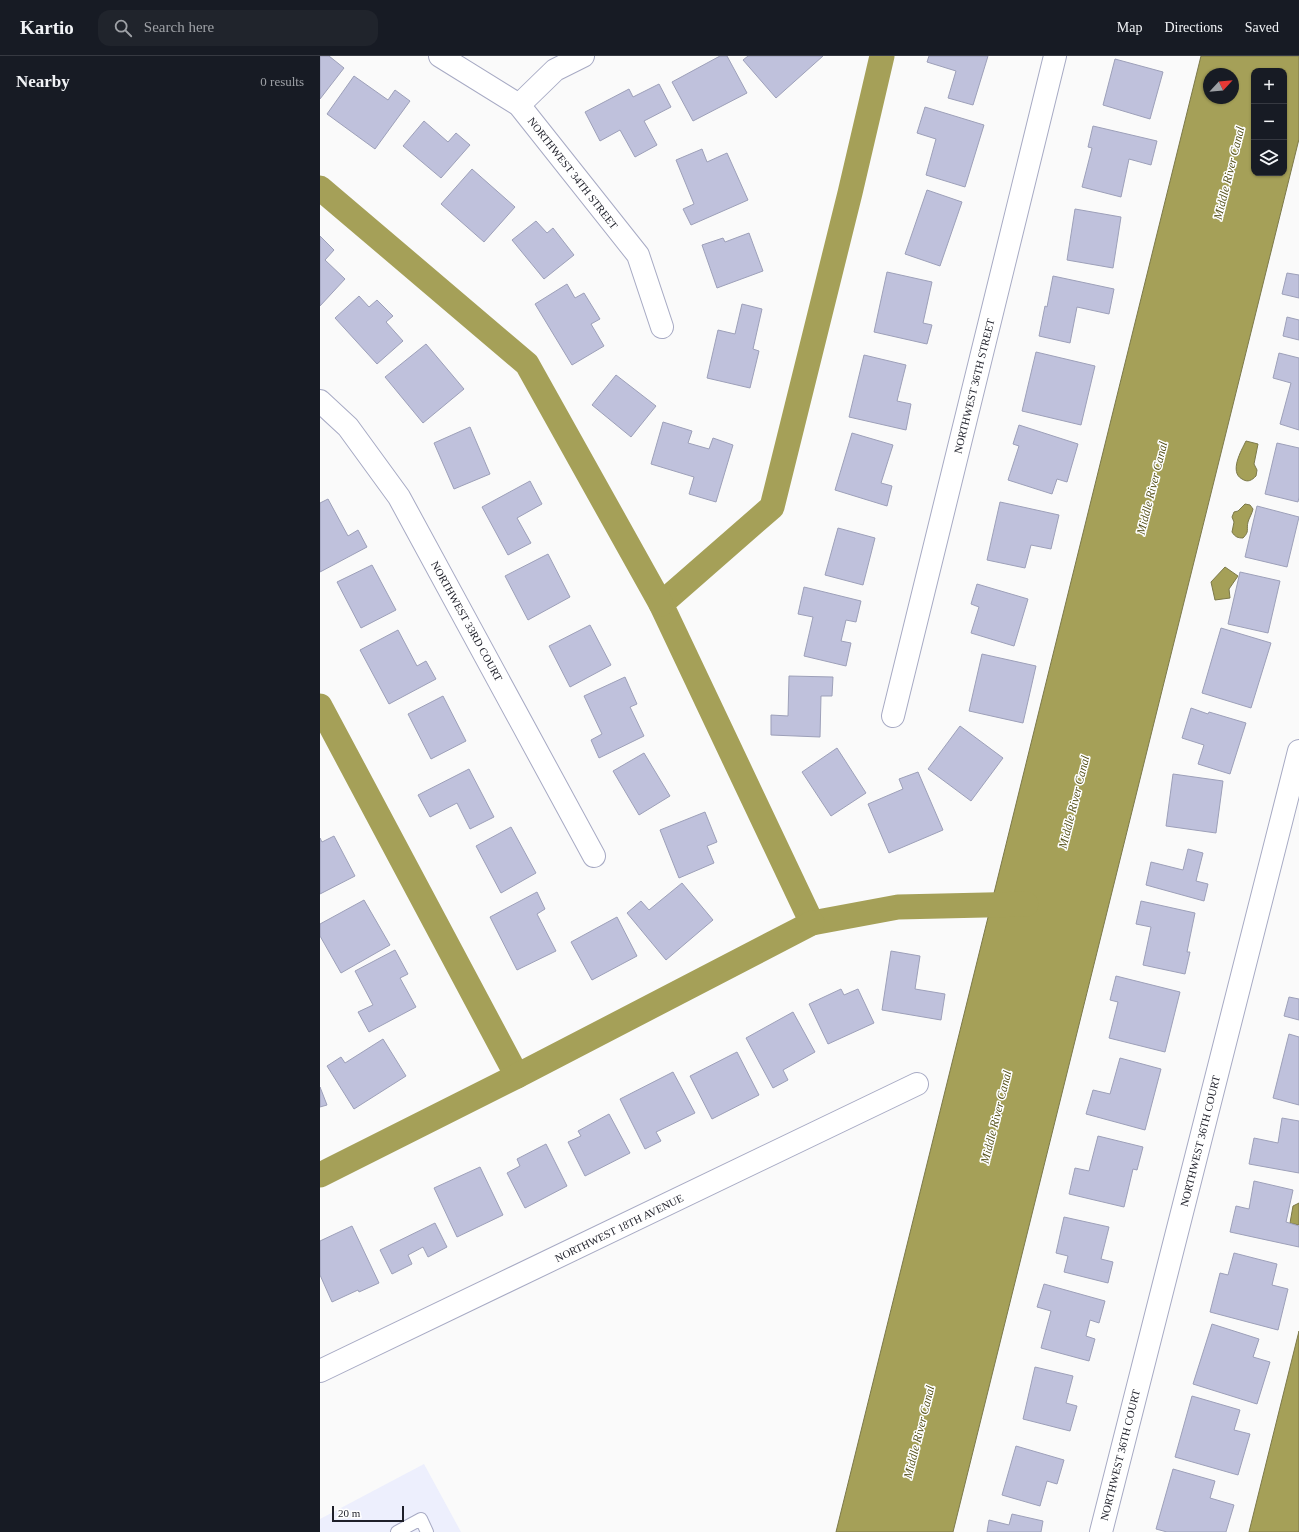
<!DOCTYPE html>
<meta charset="utf-8">
<style>
body{margin:0;font-family:"Times New Roman",serif;background:#20242c;color:#f1f3f6}
.controls{position:absolute;right:12px;top:12px;display:grid;overflow:hidden;border-radius:8px;box-shadow:0 1px 3px #0004}
.controls button{width:36px;height:36px;display:grid;place-items:center;padding:0;border:0;border-bottom:1px solid #363941;background:#171b24;color:#f1f3f6;font:20px sans-serif}
.compass{position:absolute;left:883px;top:12px;width:36px;height:36px;border-radius:50%;background:#171b24;box-shadow:0 1px 3px #0004;rotate:64deg}
.scale{position:absolute;left:12px;bottom:10px;width:72px;box-sizing:border-box;padding-left:4px;border:2px solid #1e1f29;border-top:0;font-size:11px;line-height:14px;white-space:nowrap;color:#1e1f29;-webkit-text-stroke:3px #fff;paint-order:stroke}
.list{margin:0;padding:0;list-style:none}
h2{display:flex;justify-content:space-between;align-items:center;height:52px;margin:0;padding:0 16px;font-size:17px}
h2 small{font-size:13px;font-weight:400;color:#9ea1a6}
.icon{flex:none;width:22px;height:22px;fill:none;stroke:currentColor;stroke-width:2;stroke-linecap:round;stroke-linejoin:round}
.map{position:relative;flex:none;width:979px;height:1476px;overflow:hidden}
header{display:flex;align-items:center;gap:24px;box-sizing:border-box;height:56px;padding:0 20px;background:#171b24;border-bottom:1px solid #363941}
header strong{font-size:19px}
nav{display:flex;gap:22px;margin-inline-start:auto;font-size:14px}
.search{width:280px;height:36px;background:#20242c;display:flex;align-items:center;gap:10px;box-sizing:border-box;padding:0 14px;border-radius:12px;color:#9ea1a6;font-size:15px}
main{display:flex}
aside{flex:1;background:#171b24}
.map>svg:first-child{display:block}
.built{fill:#edeffd}
.water{fill:#a5a058;stroke:#7c794a;fill-rule:evenodd}
.lines{fill:none;stroke-linecap:round;stroke-linejoin:round}
.canal{stroke:#a5a058;stroke-width:25}
.building{fill:#bfc1dc;stroke:#9da0b9}
.service-casing{stroke:#a7aac4;stroke-width:14}
.minor-casing{stroke:#a7aac4;stroke-width:24}
.service{stroke:#fff;stroke-width:12}
.minor{stroke:#fff;stroke-width:22}
.labels{text-anchor:middle;stroke-width:3;stroke-linejoin:round;paint-order:stroke}
.street-label{font-size:11px;fill:#1e1f29;stroke:#fff}
.water-label{font-size:12px;font-style:italic;fill:#56521c;stroke:#fff}
</style>
<header>
<strong>Kartio</strong>
<div class="search"><svg class="icon" aria-label="search" viewBox="0 0 24 24"><circle cx="10" cy="10" r="6"/><path d="M15 15l6 6"/></svg>Search here</div>
<nav><a>Map</a><a>Directions</a><a>Saved</a></nav>
</header>
<main>
<aside>
<h2>Nearby<small>0 results</small></h2>
<ul class="list">
</ul>
</aside>
<div class="map">
<svg width="979" height="1476" viewBox="0 0 979 1476">
<rect width="100%" height="100%" fill="#fafafa"/>
<polygon class="built" points="104,1408 141,1476 0,1476 0,1463"/>
<g class="water">
<path d="M881,0h98v83l-346,1393h-117zM934,15h30v102h-30zM889,18h24v24h-24z"/>
<path d="M926,385l12,3 -4,20 3,6 -1,6c-4,4 -8,7 -14,3 -13,-7 -1,-28 4,-38z"/>
<path d="M925,448l5,1 3,4c-1,5 -4,9 -5,13 -2,8 2,9 -5,16 -5,0 -8,-1 -11,-6l2,-10 -2,-5 2,-5 4,-1z"/>
<polygon points="905,511 918,520 909,533 910,542 895,544 891,526"/>
<polygon points="979,1147 979,1169 970,1167 973,1150"/>
<polygon points="979,1275 979,1476 929,1476"/>
</g>
<g class="lines">
<g class="canal">
<polyline points="562,0 530,137 452,451 341,548 492,867 578,851 706,848"/>
<polyline points="0,132 207,308 341,548"/>
<polyline points="0,650 197,1020"/>
<polyline points="0,1119 197,1020 492,867"/>
</g>
</g>
<g class="building">
<polygon points="0,0 9,0 24,12 0,43"/>
<polygon points="400,0 407,0 427,37 373,65 352,26"/>
<polygon points="428,0 503,0 456,42 423,4"/>
<polygon points="609,0 668,0 653,49 628,42 636,15 607,6"/>
<polygon points="795,3 843,16 830,63 783,49"/>
<polygon points="34,20 68,44 75,34 90,45 55,93 7,58"/>
<polygon points="339,28 351,51 324,65 337,89 315,101 300,74 280,85 265,56 309,33 313,41"/>
<polygon points="605,51 664,69 645,131 606,119 616,83 597,77"/>
<polygon points="104,65 128,86 136,77 150,89 121,122 83,90"/>
<polygon points="773,70 837,85 831,109 809,103 801,141 762,131 772,92 768,91"/>
<polygon points="382,93 387,106 407,97 428,144 371,169 363,153 374,148 356,104"/>
<polygon points="152,113 195,151 164,186 121,148"/>
<polygon points="607,134 642,146 620,210 585,198"/>
<polygon points="755,153 801,161 793,212 747,204"/>
<polygon points="216,165 227,177 233,172 254,199 224,223 192,184"/>
<polygon points="429,177 443,215 397,232 382,189 403,182 405,186"/>
<polygon points="0,180 14,194 5,204 25,223 0,250"/>
<polygon points="567,216 612,226 603,267 612,269 607,288 554,276"/>
<polygon points="967,217 979,219 979,242 962,238"/>
<polygon points="733,220 794,233 789,258 757,251 750,287 719,280 725,250 727,251"/>
<polygon points="247,228 255,242 264,237 280,263 271,268 284,290 252,309 215,248"/>
<polygon points="39,240 49,251 57,244 73,260 66,266 83,285 57,308 15,262"/>
<polygon points="422,248 442,253 433,293 439,295 430,332 387,322 398,274 415,278"/>
<polygon points="967,261 979,264 979,284 963,280"/>
<polygon points="106,288 144,333 103,367 65,321"/>
<polygon points="716,296 775,310 761,369 702,355"/>
<polygon points="959,297 979,302 979,374 960,368 971,327 953,322"/>
<polygon points="544,299 586,309 577,345 591,348 586,374 529,361"/>
<polygon points="296,319 336,350 311,381 272,349"/>
<polygon points="343,366 372,375 368,387 389,393 393,382 413,389 396,446 369,438 374,421 331,408"/>
<polygon points="699,369 758,388 747,426 737,423 732,438 688,424 699,390 693,388"/>
<polygon points="150,371 170,418 134,433 114,387"/>
<polygon points="532,377 573,389 561,427 572,430 567,450 515,434"/>
<polygon points="957,387 979,392 979,441 978,446 945,438"/>
<polygon points="210,425 222,448 197,462 211,487 188,499 162,451"/>
<polygon points="8,443 28,480 38,474 47,491 0,516 0,447"/>
<polygon points="680,446 739,459 731,493 711,489 705,512 667,504"/>
<polygon points="937,450 979,461 967,511 925,501"/>
<polygon points="518,472 555,482 543,529 505,519"/>
<polygon points="228,498 250,541 208,564 185,520"/>
<polygon points="52,509 76,554 41,572 17,526"/>
<polygon points="920,516 960,525 948,577 908,568"/>
<polygon points="657,528 708,543 694,590 651,577 659,551 651,548"/>
<polygon points="484,531 541,545 536,566 526,564 521,585 531,587 526,610 484,600 493,561 478,558"/>
<polygon points="270,569 291,609 250,631 229,590"/>
<polygon points="901,572 951,587 931,652 882,637"/>
<polygon points="78,574 97,610 106,605 116,623 69,648 40,594"/>
<polygon points="662,598 716,610 703,667 649,655"/>
<polygon points="469,620 513,621 512,640 501,640 500,681 451,679 451,659 468,660"/>
<polygon points="305,621 317,648 310,651 324,680 279,702 271,684 282,678 264,640"/>
<polygon points="123,640 146,685 111,703 88,658"/>
<polygon points="871,652 888,658 889,656 926,667 910,718 878,708 884,689 862,682"/>
<polygon points="640,670 683,702 651,745 608,713"/>
<polygon points="517,692 546,737 511,760 482,716"/>
<polygon points="324,697 350,740 319,759 293,715"/>
<polygon points="149,713 174,761 150,773 137,747 110,761 98,739"/>
<polygon points="598,716 623,774 569,797 548,748 583,733 579,723"/>
<polygon points="853,718 903,725 896,777 846,770"/>
<polygon points="385,756 397,786 387,790 394,807 359,822 340,774"/>
<polygon points="191,771 216,817 181,837 156,790"/>
<polygon points="14,780 35,820 0,838 0,782 2,786"/>
<polygon points="868,793 883,797 876,825 888,828 884,845 826,829 831,806 863,814"/>
<polygon points="362,827 393,864 346,904 307,857 321,845 329,854"/>
<polygon points="217,836 225,853 217,858 236,895 197,914 170,861"/>
<polygon points="44,844 70,889 21,917 0,880 0,868"/>
<polygon points="821,845 875,857 867,896 870,896 865,918 823,909 831,871 816,868"/>
<polygon points="297,861 317,900 272,924 251,886"/>
<polygon points="75,894 88,918 80,922 96,951 49,976 38,956 53,949 35,915"/>
<polygon points="571,895 600,900 595,933 625,938 621,964 562,954"/>
<polygon points="796,920 860,936 845,996 789,982 798,946 790,944"/>
<polygon points="521,933 524,939 538,933 554,967 508,988 489,948"/>
<polygon points="969,941 979,943 979,964 964,960"/>
<polygon points="473,956 495,996 463,1014 468,1024 453,1032 426,982"/>
<polygon points="969,978 979,981 979,1049 953,1042"/>
<polygon points="63,983 86,1020 34,1053 7,1010 21,1001 25,1007"/>
<polygon points="417,996 439,1039 392,1063 370,1020"/>
<polygon points="800,1002 841,1013 825,1074 766,1058 773,1034 790,1038"/>
<polygon points="353,1016 375,1057 336,1076 341,1085 325,1093 300,1043"/>
<polygon points="0,1031 7,1049 0,1051"/>
<polygon points="289,1058 310,1097 265,1120 248,1086 261,1080 258,1075"/>
<polygon points="962,1062 979,1065 979,1117 929,1108 934,1082 958,1087"/>
<polygon points="778,1080 823,1091 817,1114 813,1113 804,1151 749,1138 755,1112 769,1115"/>
<polygon points="226,1088 247,1130 205,1152 187,1117 200,1110 197,1103"/>
<polygon points="160,1111 183,1159 137,1181 114,1132"/>
<polygon points="934,1125 973,1134 966,1166 979,1170 979,1191 910,1176 916,1150 929,1153"/>
<polygon points="744,1161 789,1171 781,1203 793,1206 788,1227 744,1216 748,1200 736,1197"/>
<polygon points="115,1167 127,1191 108,1201 103,1191 88,1199 92,1208 72,1218 60,1194"/>
<polygon points="32,1170 59,1227 39,1236 38,1234 12,1246 0,1219 0,1185"/>
<polygon points="914,1197 957,1208 952,1229 968,1233 958,1274 890,1256 900,1217 908,1219"/>
<polygon points="724,1228 785,1245 779,1267 770,1264 766,1280 775,1283 769,1305 721,1292 731,1255 717,1251"/>
<polygon points="892,1268 939,1283 933,1301 950,1306 937,1348 873,1328"/>
<polygon points="715,1311 753,1320 746,1347 757,1350 750,1375 703,1363"/>
<polygon points="872,1340 920,1354 914,1374 930,1378 918,1419 855,1401"/>
<polygon points="696,1390 744,1404 737,1428 727,1425 720,1450 682,1439"/>
<polygon points="853,1413 895,1425 890,1442 914,1449 906,1476 847,1476 836,1473"/>
<polygon points="692,1458 723,1465 721,1476 667,1476 669,1464 689,1469"/>
</g>
<g class="lines">
<defs>
<polyline id="service" points="77,1476 101,1463 107,1476"/>
<g id="minor">
<polyline points="120,0 199,49 318,199 342,271"/>
<polyline points="199,49 235,14 263,0"/>
<polyline points="0,345 28,371 79,441 274,800"/>
<polyline points="573,660 735,0"/>
<polyline points="0,1315 597,1028"/>
<polyline points="781,1476 979,695"/>
</g>
</defs>
<use href="#service" class="service-casing"/>
<use href="#minor" class="minor-casing"/>
<use href="#service" class="service"/>
<use href="#minor" class="minor"/>
</g>
<g class="labels">
<g class="street-label">
<text transform="translate(253 117) rotate(52)" y="4">NORTHWEST 34TH STREET</text>
<text transform="translate(654 330) rotate(-76)" y="4">NORTHWEST 36TH STREET</text>
<text transform="translate(147 565) rotate(61)" y="4">NORTHWEST 33RD COURT</text>
<text transform="translate(880 1085) rotate(-76)" y="4">NORTHWEST 36TH COURT</text>
<text transform="translate(299 1172) rotate(-26)" y="4">NORTHWEST 18TH AVENUE</text>
<text transform="translate(800 1399) rotate(-76)" y="4">NORTHWEST 36TH COURT</text>
</g>
<g class="water-label">
<text transform="translate(909 117) rotate(-76)" y="4">Middle River Canal</text>
<text transform="translate(832 432) rotate(-76)" y="4">Middle River Canal</text>
<text transform="translate(754 746) rotate(-76)" y="4">Middle River Canal</text>
<text transform="translate(676 1061) rotate(-76)" y="4">Middle River Canal</text>
<text transform="translate(599 1376) rotate(-76)" y="4">Middle River Canal</text>
</g>
</g>
</svg>
<div class="controls">
<button>+</button>
<button>−</button>
<button><svg class="icon" aria-label="layers" viewBox="0 0 24 24"><path d="M12 4l9 5-9 5-9-5zM3 14l9 5 9-5"/></svg></button>
</div>
<svg class="compass" viewBox="-18 -18 36 36"><path d="M0-13l5 13h-10z" fill="#e53935"/><path d="M0 13l5-13h-10z" fill="#9ea1a6"/></svg>
<div class="scale">20 m</div>
</div>
</main>
